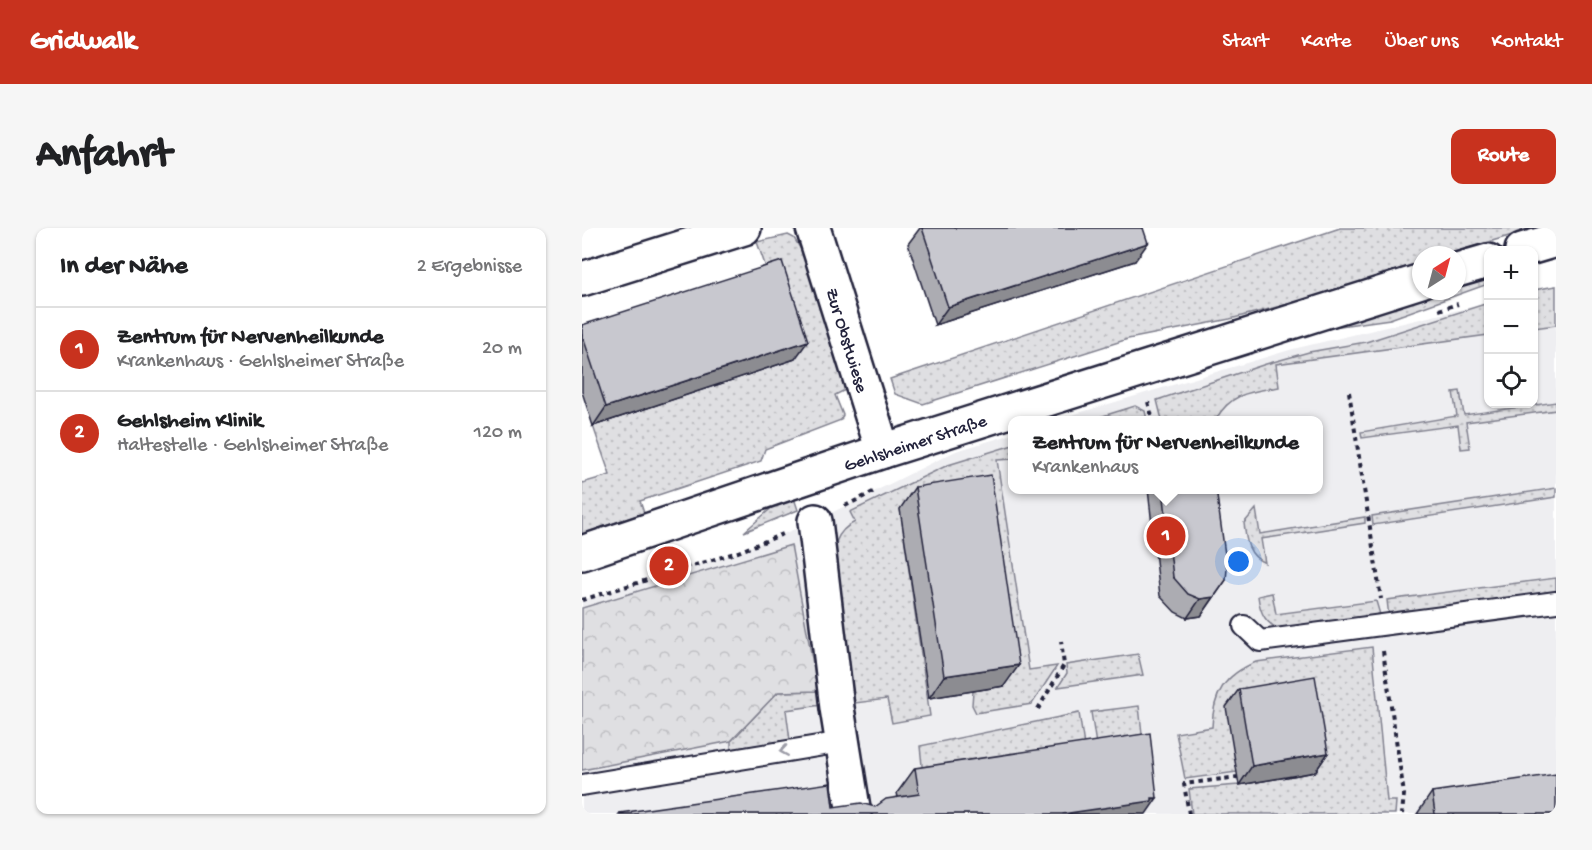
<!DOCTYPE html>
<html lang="de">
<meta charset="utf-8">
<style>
body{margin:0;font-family:"Gochi Hand",sans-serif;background:#f6f6f6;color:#202124}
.controls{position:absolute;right:18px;top:18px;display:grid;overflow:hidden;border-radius:12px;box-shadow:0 2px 4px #0004}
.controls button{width:54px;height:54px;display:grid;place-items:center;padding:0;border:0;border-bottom:2px solid #e0e0e0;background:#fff;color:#202124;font:30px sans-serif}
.compass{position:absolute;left:830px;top:18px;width:54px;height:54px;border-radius:50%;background:#fff;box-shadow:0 2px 4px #0004;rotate:36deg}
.you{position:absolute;left:657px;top:334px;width:21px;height:21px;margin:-15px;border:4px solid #fff;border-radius:50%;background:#1a73e8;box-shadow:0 0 0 9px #1a73e833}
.badge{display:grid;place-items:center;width:39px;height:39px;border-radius:50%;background:#c8321e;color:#fff;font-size:20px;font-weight:700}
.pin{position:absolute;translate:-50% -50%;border:3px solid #fff;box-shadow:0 2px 6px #0006}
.popup{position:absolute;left:426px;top:188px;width:315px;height:78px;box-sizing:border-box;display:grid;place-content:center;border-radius:12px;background:#fff;filter:drop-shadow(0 2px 4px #0005);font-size:20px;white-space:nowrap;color:#757577}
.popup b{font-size:22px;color:#202124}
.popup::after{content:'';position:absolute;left:50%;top:100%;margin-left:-12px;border:12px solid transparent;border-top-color:#fff}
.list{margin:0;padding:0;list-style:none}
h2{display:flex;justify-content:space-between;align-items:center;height:78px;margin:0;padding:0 24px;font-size:26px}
h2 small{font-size:20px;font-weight:400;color:#757577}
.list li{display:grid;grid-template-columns:39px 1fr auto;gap:18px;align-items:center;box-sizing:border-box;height:84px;padding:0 24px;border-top:2px solid #e0e0e0}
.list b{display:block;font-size:22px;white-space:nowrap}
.list p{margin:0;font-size:20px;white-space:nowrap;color:#757577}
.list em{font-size:20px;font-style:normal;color:#757577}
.icon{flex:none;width:33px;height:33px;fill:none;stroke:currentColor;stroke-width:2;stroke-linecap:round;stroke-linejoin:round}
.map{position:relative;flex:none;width:974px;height:586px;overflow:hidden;border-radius:12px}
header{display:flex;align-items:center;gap:36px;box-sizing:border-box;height:84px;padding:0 30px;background:#c8321e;color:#fff}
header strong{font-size:28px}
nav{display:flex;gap:33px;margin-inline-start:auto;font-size:21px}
.intro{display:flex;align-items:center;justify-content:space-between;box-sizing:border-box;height:144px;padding:0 36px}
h1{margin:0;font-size:42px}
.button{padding:15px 27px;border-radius:12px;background:#c8321e;color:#fff;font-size:21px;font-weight:700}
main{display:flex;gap:36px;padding:0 36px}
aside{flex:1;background:#fff;border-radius:12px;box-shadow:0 2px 4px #0004}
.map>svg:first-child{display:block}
.built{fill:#eeeef1}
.grass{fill:url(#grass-dots);stroke:#80808e;stroke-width:1.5}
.forest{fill:url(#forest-crowns);stroke:#80808e;stroke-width:1.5}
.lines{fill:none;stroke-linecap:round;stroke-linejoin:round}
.lane-casing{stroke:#22223b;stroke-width:24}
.street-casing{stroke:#22223b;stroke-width:38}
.secondary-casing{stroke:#22223b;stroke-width:38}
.path{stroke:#22223b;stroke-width:4;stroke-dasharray:4.5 4.5;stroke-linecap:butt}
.lane{stroke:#fff;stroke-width:20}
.street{stroke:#fff;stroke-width:33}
.secondary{stroke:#fff;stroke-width:33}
.wall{fill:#acacb2;stroke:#22223b;stroke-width:1.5}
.shaded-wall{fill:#8c8c91;stroke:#22223b;stroke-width:1.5}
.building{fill:#c8c8cf;stroke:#22223b;stroke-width:1.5}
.oneway{stroke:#9c9ca7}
.labels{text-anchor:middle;stroke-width:4.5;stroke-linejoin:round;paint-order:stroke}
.street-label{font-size:18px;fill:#22223b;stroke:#fff}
</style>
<header>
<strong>Gridwalk</strong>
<nav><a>Start</a><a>Karte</a><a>Über uns</a><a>Kontakt</a></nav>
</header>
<div class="intro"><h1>Anfahrt</h1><a class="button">Route</a></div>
<main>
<aside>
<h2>In der Nähe<small>2 Ergebnisse</small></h2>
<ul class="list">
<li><span class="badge">1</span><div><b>Zentrum für Nervenheilkunde</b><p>Krankenhaus · Gehlsheimer Straße</p></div><em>20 m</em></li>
<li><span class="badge">2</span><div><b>Gehlsheim Klinik</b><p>Haltestelle · Gehlsheimer Straße</p></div><em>120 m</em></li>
</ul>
</aside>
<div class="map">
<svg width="974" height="586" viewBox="0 0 974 586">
<defs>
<pattern id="grass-dots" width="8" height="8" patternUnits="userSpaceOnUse" patternTransform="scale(1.5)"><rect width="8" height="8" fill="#dfdfe2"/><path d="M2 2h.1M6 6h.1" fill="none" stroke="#bfbfc3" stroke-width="1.8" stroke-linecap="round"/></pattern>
<pattern id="forest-crowns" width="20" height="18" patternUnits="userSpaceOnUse" patternTransform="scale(1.5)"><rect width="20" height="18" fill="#dfdfe2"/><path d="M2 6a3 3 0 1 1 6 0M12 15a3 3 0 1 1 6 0" fill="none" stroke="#bfbfc3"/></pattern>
</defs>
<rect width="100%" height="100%" fill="#fff"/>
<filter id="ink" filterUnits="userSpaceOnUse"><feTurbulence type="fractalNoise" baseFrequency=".0167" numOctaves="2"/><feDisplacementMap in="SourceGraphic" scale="12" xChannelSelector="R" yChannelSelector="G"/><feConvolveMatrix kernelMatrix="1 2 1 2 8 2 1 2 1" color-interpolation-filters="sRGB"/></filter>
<g filter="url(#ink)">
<polygon class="built" points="974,58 974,586 0,586 0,372 156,324 233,293 374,223 431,206 431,262 737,262 737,192 473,192 711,121 906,75 906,176 951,176 952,64"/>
<g class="grass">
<polygon points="758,0 954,0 863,27 839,27 839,35 718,73 648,91 546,111 341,176 313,166 308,151"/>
<polygon points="206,7 212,10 223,28 263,162 253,167 261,187 259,192 183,221 179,233 58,273 62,285 0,306 0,255 28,247 11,198 131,157 188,51 175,14"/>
<polygon points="906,47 906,56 808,91 751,99 857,63 875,63 875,57"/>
<polygon points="974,58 974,97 952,100 952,62"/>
<path d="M906,75v32l-212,29 3,23c-28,5 -47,5 -63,32l-54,1 -5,-20 109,-36 43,-12 57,-10z"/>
<polygon points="878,163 882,187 974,174 974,182 884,194 888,220 879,221 876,197 780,210 779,204 875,188 871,164"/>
<polygon points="553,178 563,183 565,192 508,192"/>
<path d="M431,217v14l-16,1 32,210 28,-4 -25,38 -56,9 -4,-8 1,-14 31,-5 -104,-177 30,207 -38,7 -5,-24 -32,4 -22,-133c-1,-20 2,-39 22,-48l-5,-10 98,-47z"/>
<polygon points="974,260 974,269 791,297 790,288"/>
<polygon points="212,270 216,282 162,304 194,276"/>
<path d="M674,281l4,25 105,-17v6l-104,16 4,24c-17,-7 -19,-22 -21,-40z"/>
<polygon points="974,350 974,364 807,389 805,372"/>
<path d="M690,365l4,21 100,-13 5,17 -97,13c-18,-6 -24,-17 -26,-35z"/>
<path d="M790,419l15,154h9l-1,13h-203l-3,-25 50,-4 76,-13h-78l-52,7 -9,-46 36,-6c1,-33 12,-52 44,-65z"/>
<polygon points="556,426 561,447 476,459 485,445 484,437"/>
<polygon points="236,463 239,477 204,482 208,512 149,521 149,513 196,464"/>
<polygon points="557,478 565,552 517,536 509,484"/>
<polygon points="497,485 504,530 341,547 338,518"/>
</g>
<polygon class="forest" points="209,317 236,463 196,464 149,513 0,542 0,380"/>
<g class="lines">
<defs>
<g id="lane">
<polyline points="662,398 678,413 974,374"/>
<polyline points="0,557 260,514"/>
</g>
<g id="street">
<polyline points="231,0 301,223"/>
<polyline points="0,51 162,0"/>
<polyline points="233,293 255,480 272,586"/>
</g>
<g id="secondary">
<polyline points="940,22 974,12"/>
<polyline points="875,42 906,33"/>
<polyline points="0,325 301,223 839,53"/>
</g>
</defs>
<use href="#lane" class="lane-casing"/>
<use href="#street" class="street-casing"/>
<use href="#secondary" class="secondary-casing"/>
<g class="path">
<polyline points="857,82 876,76"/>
<polyline points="767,164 799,371"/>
<polyline points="566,174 571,192"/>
<polyline points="263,278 291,264"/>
<polyline points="0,372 156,324 201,306"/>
<polyline points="801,423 822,566 820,586"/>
<polyline points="456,481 482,437 479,413"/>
<polyline points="607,586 602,556 656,549"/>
</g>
<use href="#lane" class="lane"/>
<use href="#street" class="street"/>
<use href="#secondary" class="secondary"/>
</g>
<g class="wall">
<polygon points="338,0 561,0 553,33 353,97 326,16"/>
<polygon points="0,97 213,131 11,198 0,164"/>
<polygon points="333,259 422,458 347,470 318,281"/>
<polygon points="566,261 634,261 644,352 619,388 605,390 593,384 578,368"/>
<polygon points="657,461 746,525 733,544 657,557 644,479"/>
<polygon points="333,540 564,586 37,586 38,585 293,579 316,569 315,565"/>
<polygon points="850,564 974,586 835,586"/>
</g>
<g class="shaded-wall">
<polygon points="566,15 553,33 353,97 366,79"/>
<polygon points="226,113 213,131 11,198 24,179"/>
<polygon points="632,369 619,388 605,390 618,371"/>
<polygon points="437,437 422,458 347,470 362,448"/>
<polygon points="746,525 733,544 657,557 670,538"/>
<polygon points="575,570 564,586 480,586"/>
</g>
<g class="building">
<polygon points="340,0 561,0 566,15 366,79"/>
<polygon points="200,33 226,113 24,179 0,106 0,97"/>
<polygon points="409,247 437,437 362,448 333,259"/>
<polygon points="581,261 634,261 645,341 644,352 632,369 618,371 606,366 591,349"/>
<polygon points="733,448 746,525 670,538 657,461"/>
<polygon points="568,505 575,570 570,570 570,573 480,586 38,586 38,585 248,555 251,579 279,575 293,579 304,571 337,566 333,540"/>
<polygon points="974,546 974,586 853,586 850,564"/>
</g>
<defs><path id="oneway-chevron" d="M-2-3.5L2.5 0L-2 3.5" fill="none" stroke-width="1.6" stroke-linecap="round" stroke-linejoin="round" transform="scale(1.5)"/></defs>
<use class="oneway" href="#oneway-chevron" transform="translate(202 523) rotate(171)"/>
</g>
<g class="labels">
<g class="street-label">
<text transform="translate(266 112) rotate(73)" y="6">Zur Obstwiese</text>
<text transform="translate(333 214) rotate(-18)" y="6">Gehlsheimer Straße</text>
</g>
</g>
</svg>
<div class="controls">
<button>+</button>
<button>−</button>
<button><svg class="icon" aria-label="locate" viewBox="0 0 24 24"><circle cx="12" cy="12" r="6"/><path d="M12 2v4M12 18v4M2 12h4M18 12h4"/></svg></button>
</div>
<svg class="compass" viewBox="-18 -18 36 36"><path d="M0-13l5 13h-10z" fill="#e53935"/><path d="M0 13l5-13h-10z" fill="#757577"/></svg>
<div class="you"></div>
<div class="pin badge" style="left:584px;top:308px">1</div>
<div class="popup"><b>Zentrum für Nervenheilkunde</b>Krankenhaus</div>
<div class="pin badge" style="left:87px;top:338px">2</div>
</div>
</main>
